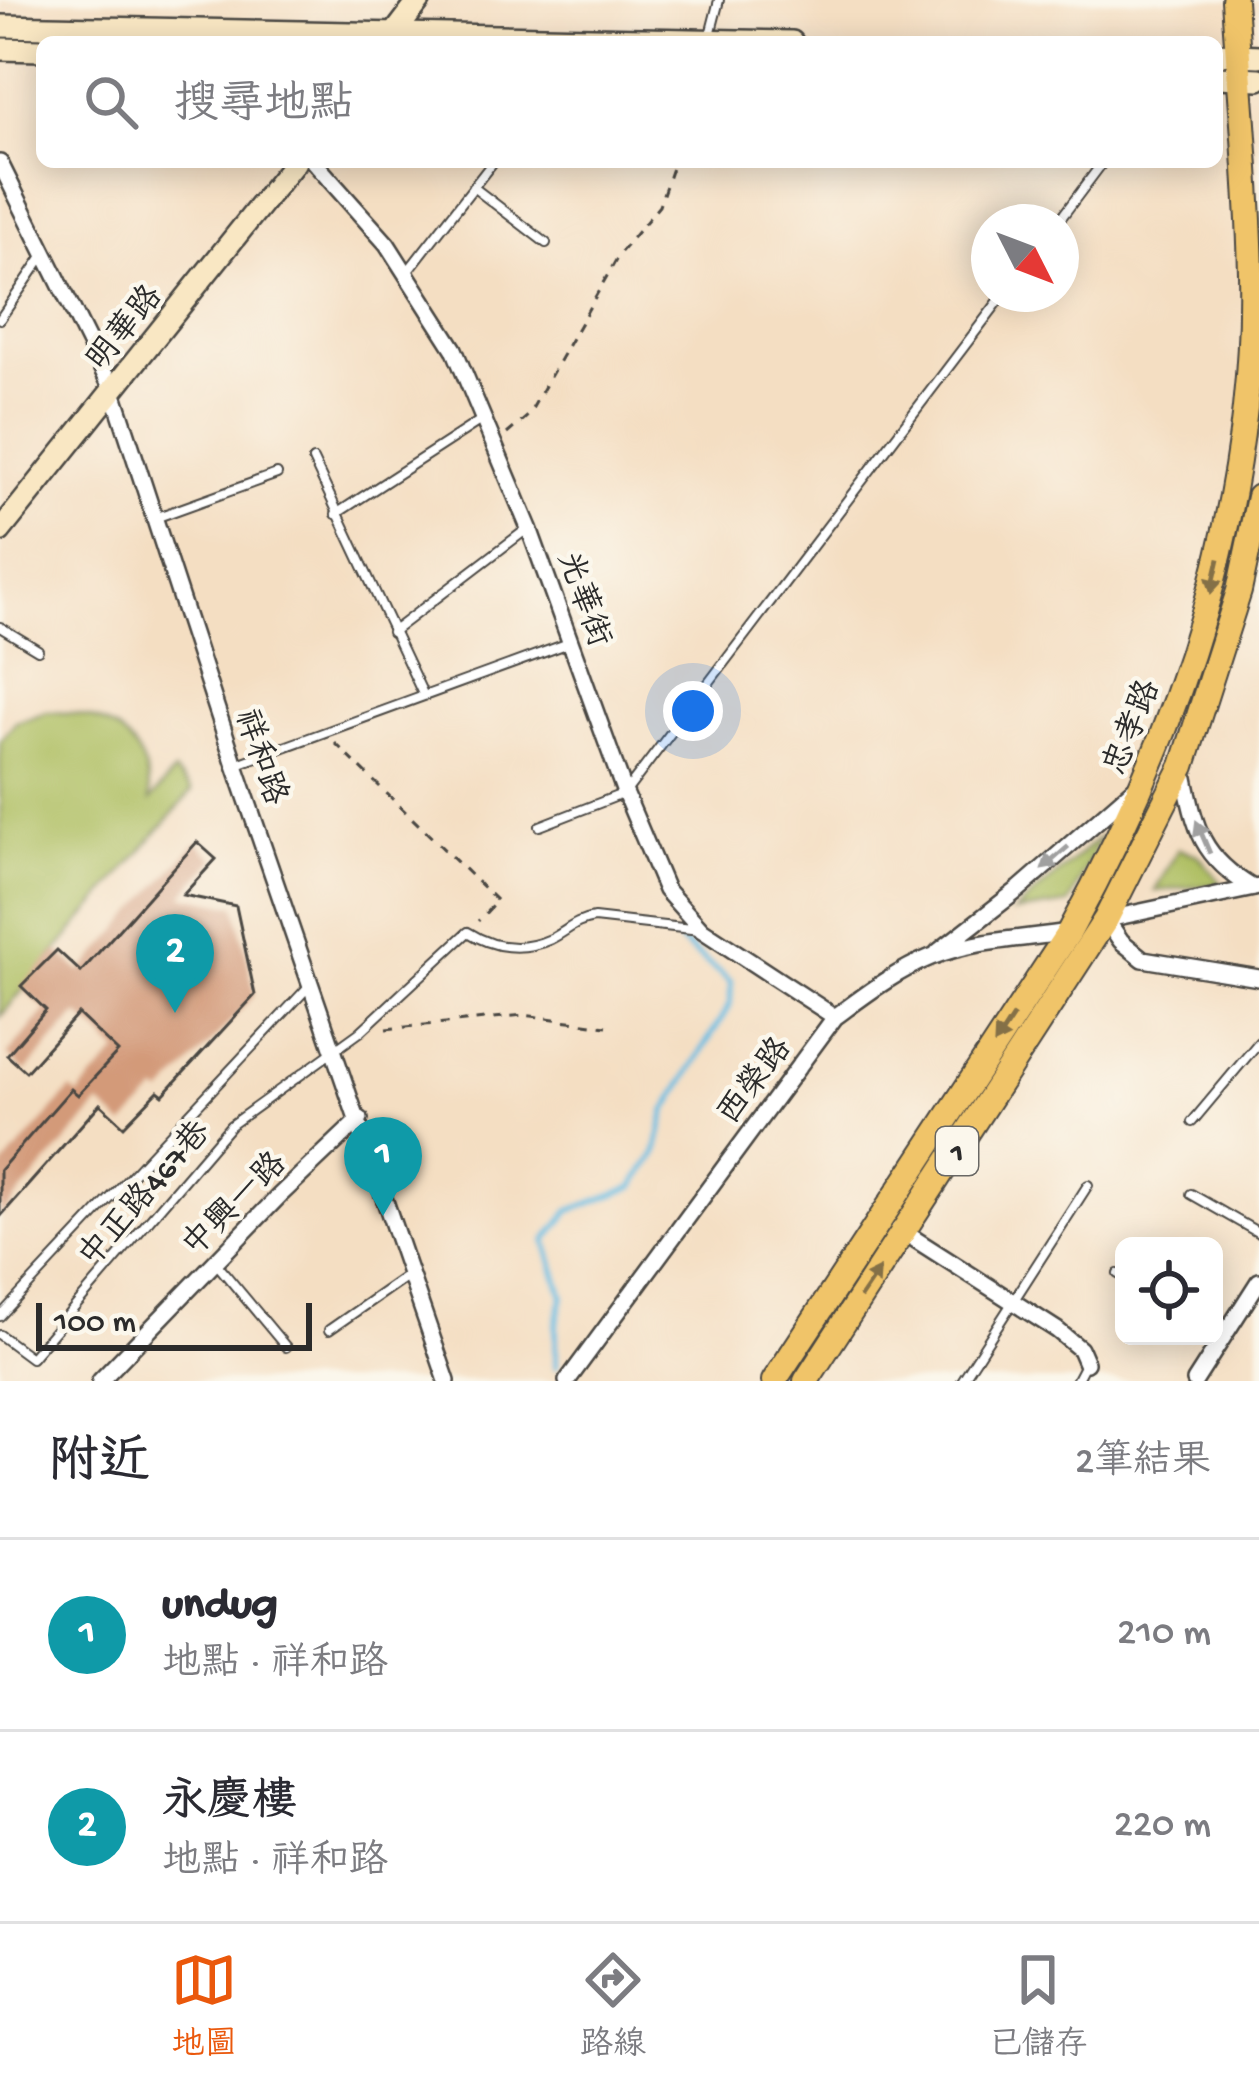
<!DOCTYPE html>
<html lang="zh-TW">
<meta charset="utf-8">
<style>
body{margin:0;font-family:"Gochi Hand","LXGW WenKai TC",sans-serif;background:#f7f7f7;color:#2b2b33}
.controls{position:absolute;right:36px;bottom:36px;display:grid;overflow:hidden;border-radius:18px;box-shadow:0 6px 30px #0003}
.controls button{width:108px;height:108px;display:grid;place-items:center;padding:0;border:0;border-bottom:3px solid #e1e1e2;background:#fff;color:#2b2b33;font:60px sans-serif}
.compass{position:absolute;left:971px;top:204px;width:108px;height:108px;border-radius:50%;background:#fff;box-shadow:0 6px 30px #0003;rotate:132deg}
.scale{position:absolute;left:36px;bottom:30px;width:276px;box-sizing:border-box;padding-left:12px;border:6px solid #2b2b2b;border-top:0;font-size:33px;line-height:42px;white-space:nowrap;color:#2b2b2b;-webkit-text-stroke:9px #fbf7ec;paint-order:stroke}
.you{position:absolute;left:693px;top:711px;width:42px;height:42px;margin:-30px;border:9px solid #fff;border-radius:50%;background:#1a73e8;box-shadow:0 0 0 18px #1a73e833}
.badge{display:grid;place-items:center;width:78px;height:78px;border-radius:50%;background:#ea580c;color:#fff;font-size:39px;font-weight:700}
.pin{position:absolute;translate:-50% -99px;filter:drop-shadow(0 3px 6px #0008)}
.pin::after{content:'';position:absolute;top:63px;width:42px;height:36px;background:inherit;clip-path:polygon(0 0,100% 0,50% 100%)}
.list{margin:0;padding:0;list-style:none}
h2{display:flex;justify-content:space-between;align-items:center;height:156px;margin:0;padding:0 48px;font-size:51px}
h2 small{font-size:39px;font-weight:400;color:#7c7c81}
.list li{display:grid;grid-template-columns:78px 1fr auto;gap:36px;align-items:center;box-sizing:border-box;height:192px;padding:0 48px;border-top:3px solid #e1e1e2}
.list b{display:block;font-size:45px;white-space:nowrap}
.list p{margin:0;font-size:39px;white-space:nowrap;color:#7c7c81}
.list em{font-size:39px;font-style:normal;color:#7c7c81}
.icon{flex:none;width:66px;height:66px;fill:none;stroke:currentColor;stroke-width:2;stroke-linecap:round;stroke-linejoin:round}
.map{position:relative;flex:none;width:1259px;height:1381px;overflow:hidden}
.search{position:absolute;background:#fff;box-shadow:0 6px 30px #0003;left:36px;right:36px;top:36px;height:132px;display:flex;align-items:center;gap:30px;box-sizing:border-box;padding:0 42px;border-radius:18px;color:#7c7c81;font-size:45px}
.sheet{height:540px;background:#fff}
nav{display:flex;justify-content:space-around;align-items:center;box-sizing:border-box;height:168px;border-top:3px solid #e1e1e2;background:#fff;font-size:33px;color:#7c7c81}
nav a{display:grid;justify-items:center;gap:6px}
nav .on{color:#ea580c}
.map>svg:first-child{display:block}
.green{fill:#adbe61;stroke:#6c7446;stroke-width:3}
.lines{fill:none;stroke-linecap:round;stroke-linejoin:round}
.stream{stroke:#64bbe1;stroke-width:6}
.building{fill:#d39a79}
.lane-casing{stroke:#494642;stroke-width:12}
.street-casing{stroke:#494642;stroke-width:20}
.secondary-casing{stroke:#494642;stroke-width:26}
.primary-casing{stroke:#494642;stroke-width:28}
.path{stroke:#494642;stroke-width:3;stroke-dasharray:9 9;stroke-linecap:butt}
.lane{stroke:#fff;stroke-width:8}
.street{stroke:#fff;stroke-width:15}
.secondary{stroke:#f9e7c3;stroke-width:21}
.primary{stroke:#f0c469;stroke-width:24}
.oneway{fill:#847047}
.oneway2{fill:#a0a0a0}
.labels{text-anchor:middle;stroke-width:9;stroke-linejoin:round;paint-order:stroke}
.shield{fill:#fbf7ec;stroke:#696865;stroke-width:3}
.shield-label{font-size:30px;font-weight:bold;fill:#2b2b2b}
.street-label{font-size:33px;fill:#2b2b2b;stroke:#fbf7ec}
</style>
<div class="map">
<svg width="1259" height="1381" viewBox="0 0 1259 1381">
<rect width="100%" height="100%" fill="#fbf7ec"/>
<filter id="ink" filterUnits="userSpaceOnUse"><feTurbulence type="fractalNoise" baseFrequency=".00833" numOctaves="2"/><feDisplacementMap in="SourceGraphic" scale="24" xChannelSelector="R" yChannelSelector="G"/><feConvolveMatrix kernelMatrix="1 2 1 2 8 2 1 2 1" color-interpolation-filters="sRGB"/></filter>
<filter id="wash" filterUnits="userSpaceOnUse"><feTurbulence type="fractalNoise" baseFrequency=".004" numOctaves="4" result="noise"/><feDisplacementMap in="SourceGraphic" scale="48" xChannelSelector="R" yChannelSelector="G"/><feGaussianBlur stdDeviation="2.7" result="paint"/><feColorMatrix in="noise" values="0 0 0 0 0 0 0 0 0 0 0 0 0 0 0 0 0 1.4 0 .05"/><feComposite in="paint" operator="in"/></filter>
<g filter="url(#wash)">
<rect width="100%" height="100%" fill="#f4dec2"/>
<g class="green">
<path d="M47,712c60,0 101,26 103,89l24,-29 18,19 -192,226v-276l16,-19z"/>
<polygon points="1101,836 1069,904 1014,912"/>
<polygon points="1178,849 1198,855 1222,884 1155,891"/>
</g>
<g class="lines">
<polyline class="stream" points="556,1366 556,1326 563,1297 546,1241 569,1211 633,1187 656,1154 666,1111 730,1004 731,982 680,941"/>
</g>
<g id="blocks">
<polygon class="building" points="197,842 216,859 183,895 236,906 255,995 163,1095 158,1091 124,1126 100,1104 0,1217 0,1170 71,1089 78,1095 118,1052 78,1014 26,1072 7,1055 46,1010 21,986 57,950 81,972"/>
</g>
</g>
<g filter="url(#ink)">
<use href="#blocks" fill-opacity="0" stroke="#494642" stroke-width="3"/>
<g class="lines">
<defs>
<g id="lane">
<polyline points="709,39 719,0"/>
<polyline points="473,187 546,243"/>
<polyline points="1058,222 1103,162"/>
<polyline points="408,271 493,162"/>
<polyline points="0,319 43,256"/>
<polyline points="313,460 423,694"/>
<polyline points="336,514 481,420"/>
<polyline points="155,518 277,474"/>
<polyline points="0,627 38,650"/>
<polyline points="392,632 527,529"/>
<polyline points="235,765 569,643"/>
<polyline points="540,826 625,793 1004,294"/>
<polyline points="1192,1122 1259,1042"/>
<polyline points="1191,1194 1259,1233"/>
<polyline points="216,1263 286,1347"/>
<polyline points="1118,1274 1124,1277"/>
<polyline points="0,1316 311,984"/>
<polyline points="329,1330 411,1273"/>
<path d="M0,1335l31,23 200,-233 129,-93 108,-100c25,16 54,20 83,7 16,-8 24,-18 43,-21l106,12"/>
<polyline points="962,1381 1088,1185"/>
<polyline points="1076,1381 1085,1364"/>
</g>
<g id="street">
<polyline points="314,162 387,244 454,349 529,528 625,793 666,890 702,930 835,1017"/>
<polyline points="0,163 113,391 235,765 447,1381"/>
<path d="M1183,768c12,59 16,88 70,120"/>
<polyline points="1106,919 1121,941 1143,959 1259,978"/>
<polyline points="1103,920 1259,887"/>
<polyline points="938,952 1019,889 1136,787"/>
<polyline points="899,1229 1057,1330 1080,1349 1086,1363"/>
<polyline points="100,1381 280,1195 360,1119"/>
<path d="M567,1381l268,-364c30,-22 61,-46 96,-60 43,-17 93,-18 138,-25"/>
<polyline points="1195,1381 1259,1281"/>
</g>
<g id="secondary">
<polyline points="0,26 792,42"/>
<polyline points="391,38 420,0"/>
<polyline points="0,49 42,50"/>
<polyline points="1217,54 1259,56"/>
<polyline points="1217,77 1259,79"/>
<polyline points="0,531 295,162"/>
</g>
<g id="primary">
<path d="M774,1381l295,-449c111,-201 187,-427 182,-659 -2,-91 -11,-182 -17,-273"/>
<polyline points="806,1381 1106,919 1183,766 1239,591 1259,497"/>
</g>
</defs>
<use href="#lane" class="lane-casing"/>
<use href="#street" class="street-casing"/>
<use href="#secondary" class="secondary-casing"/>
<use href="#primary" class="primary-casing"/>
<g class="path">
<polyline points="507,434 528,416 620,253 659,206 674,162"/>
<polyline points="335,743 497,901 478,921"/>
<polyline points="386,1029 524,1015 607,1026"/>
</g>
<use href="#lane" class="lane"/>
<use href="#street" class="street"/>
<use href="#secondary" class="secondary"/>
<use href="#primary" class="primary"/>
</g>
<defs><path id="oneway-solid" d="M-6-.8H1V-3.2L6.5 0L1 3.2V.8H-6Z" transform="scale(3)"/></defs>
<g class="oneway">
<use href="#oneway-solid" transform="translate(1215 576) rotate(103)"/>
<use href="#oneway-solid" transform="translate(1004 1030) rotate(123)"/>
<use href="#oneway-solid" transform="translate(870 1283) rotate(-56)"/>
</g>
<g class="oneway2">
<use href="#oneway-solid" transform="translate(1203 837) rotate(-113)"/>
<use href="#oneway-solid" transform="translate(1055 858) rotate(139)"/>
</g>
</g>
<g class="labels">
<rect class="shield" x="936" y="1127" width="42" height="48" rx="9"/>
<g class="shield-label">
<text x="957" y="1161">1</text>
</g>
<g class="street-label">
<text transform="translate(122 326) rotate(-51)" y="12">明華路</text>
<text transform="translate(587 598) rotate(70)" y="12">光華街</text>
<text transform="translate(1129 726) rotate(-68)" y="12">忠孝路</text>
<text transform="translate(264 756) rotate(71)" y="12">祥和路</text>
<text transform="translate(752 1079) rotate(-53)" y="12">西榮路</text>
<text transform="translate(142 1192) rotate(-49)" y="12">中正路467巷</text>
<text transform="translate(232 1202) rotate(-45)" y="12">中興一路</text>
</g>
</g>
</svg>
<div class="controls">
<button><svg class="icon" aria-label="locate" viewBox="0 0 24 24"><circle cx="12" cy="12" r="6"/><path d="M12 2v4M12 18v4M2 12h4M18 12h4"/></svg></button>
</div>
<svg class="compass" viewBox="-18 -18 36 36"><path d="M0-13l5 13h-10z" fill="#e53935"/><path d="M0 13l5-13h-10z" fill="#7c7c81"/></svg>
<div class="scale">100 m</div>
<div class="you"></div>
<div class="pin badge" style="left:383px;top:1216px;background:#0f9aa8">1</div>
<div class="pin badge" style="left:175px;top:1013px;background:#0f9aa8">2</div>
<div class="search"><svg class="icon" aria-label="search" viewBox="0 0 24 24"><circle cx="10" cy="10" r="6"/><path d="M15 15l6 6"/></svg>搜尋地點</div>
</div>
<section class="sheet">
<h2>附近<small>2筆結果</small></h2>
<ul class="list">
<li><span class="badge" style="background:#0f9aa8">1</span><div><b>undug</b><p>地點 · 祥和路</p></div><em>210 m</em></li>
<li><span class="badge" style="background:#0f9aa8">2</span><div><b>永慶樓</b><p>地點 · 祥和路</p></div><em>220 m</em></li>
</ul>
</section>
<nav>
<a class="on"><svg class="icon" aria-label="map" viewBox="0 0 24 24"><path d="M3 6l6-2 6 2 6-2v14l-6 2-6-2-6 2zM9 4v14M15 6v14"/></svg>地圖</a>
<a><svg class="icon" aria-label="directions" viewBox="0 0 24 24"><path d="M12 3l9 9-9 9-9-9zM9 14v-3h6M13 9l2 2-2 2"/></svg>路線</a>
<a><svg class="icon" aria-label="saved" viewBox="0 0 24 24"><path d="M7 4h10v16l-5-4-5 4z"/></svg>已儲存</a>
</nav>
